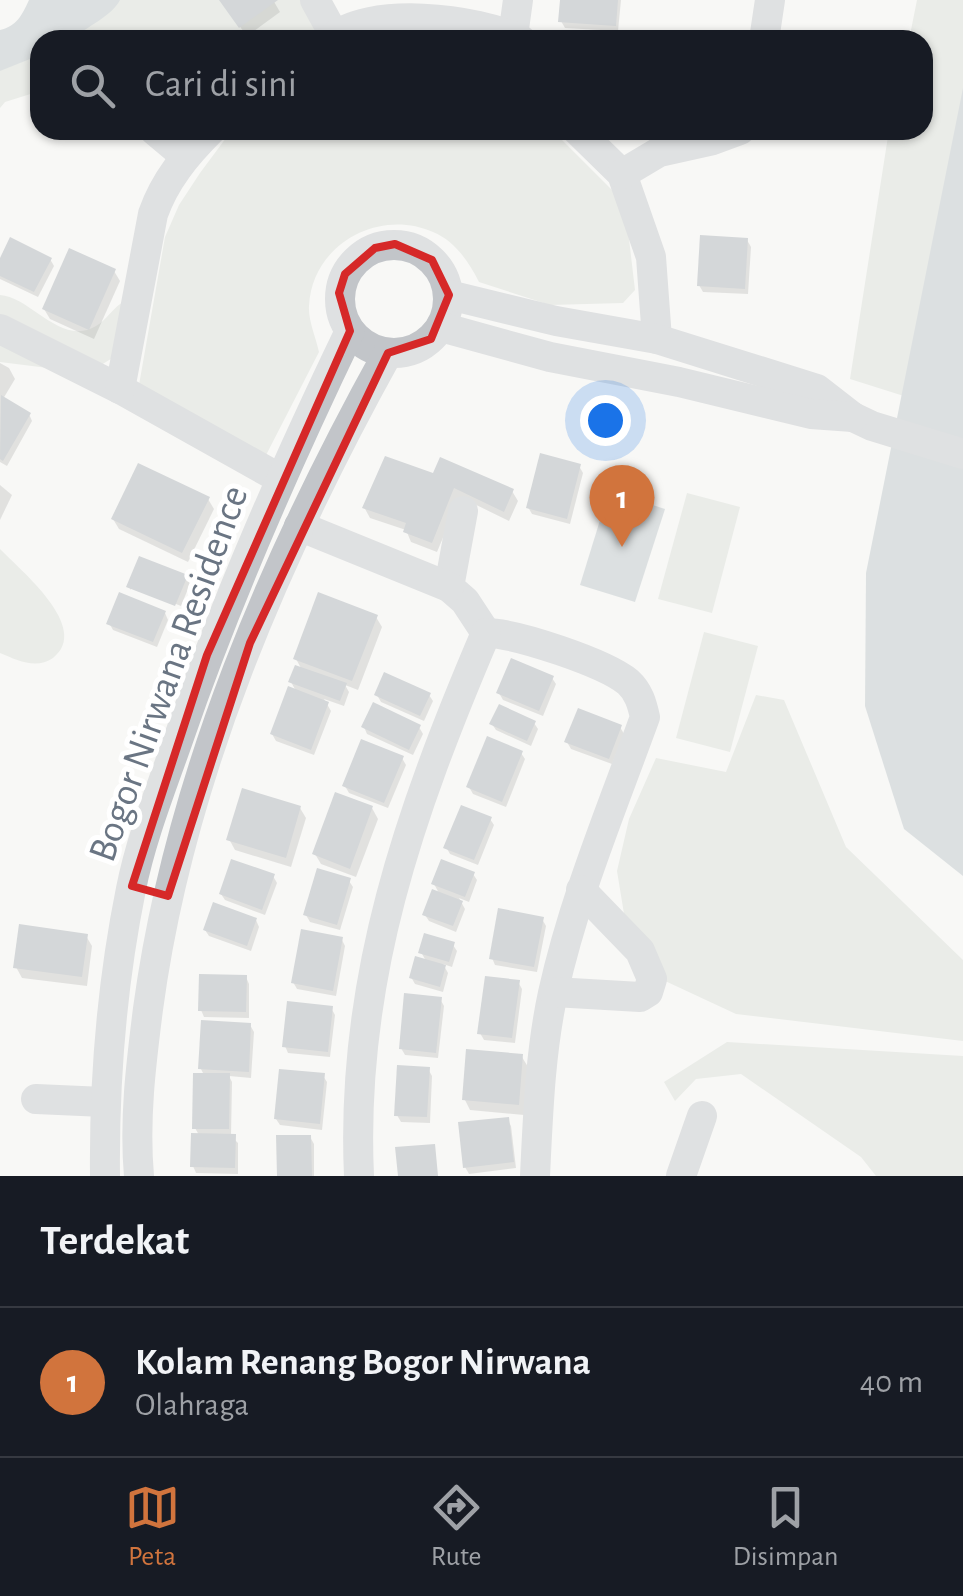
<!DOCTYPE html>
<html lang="id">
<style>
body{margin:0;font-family:"Alegreya Sans",sans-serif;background:#20242c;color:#f1f3f6}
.you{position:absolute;left:605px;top:420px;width:35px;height:35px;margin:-25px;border:8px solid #fff;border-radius:50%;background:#1a73e8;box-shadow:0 0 0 15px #1a73e833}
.badge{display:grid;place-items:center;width:65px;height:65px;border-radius:50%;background:#d1743d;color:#fff;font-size:32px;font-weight:700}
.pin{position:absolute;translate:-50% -82px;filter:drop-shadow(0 2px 5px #0008)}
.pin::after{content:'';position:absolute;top:52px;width:35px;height:30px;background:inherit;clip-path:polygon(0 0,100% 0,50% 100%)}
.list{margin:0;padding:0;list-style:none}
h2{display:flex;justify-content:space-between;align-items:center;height:130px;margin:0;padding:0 40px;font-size:42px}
h2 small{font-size:32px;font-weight:400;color:#9ea1a6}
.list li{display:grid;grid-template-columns:65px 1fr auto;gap:30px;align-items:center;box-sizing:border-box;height:150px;padding:0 40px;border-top:2px solid #363941}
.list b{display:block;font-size:38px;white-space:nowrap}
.list p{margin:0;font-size:32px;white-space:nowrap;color:#9ea1a6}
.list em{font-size:32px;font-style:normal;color:#9ea1a6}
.icon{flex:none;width:55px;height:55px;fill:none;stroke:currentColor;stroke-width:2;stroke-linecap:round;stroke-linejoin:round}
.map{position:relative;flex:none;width:963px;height:1176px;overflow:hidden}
.search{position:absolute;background:#171b24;box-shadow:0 2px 8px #0004;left:30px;right:30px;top:30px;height:110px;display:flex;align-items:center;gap:25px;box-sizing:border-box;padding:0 35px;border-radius:30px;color:#9ea1a6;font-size:38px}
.sheet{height:280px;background:#171b24}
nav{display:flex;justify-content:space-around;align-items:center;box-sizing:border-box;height:140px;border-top:2px solid #363941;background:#171b24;font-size:28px;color:#9ea1a6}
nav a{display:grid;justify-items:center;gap:5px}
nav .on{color:#d1743d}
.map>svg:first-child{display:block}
.green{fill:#d9ded7}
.water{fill:#bbc4c8}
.shadow{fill:#0003}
.building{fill:#a9afb5}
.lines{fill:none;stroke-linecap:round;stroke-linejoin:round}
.minor{stroke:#c2c5c9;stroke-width:30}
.marked{fill:none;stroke:#d62828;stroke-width:8;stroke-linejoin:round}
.labels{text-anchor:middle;stroke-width:10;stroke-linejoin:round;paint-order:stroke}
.street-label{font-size:40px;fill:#6a7583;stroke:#fff}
</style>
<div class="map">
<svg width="963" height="1176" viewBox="0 0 963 1176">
<rect width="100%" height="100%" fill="#f8f8f6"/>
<g class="green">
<path d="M114,0h193c7,12 9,27 6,40h-169l-9,-9 -17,2 -5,7h-72z"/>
<polygon points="917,0 963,0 963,101 907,397 850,379 889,130 923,130 923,40 909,40"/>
<polygon points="40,41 40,91 5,102 0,108 0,59"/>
<path d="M237,130h315l61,61 14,31 8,68 -12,13 -73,2 -71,-23c-10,-20 -24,-41 -46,-50 -54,-24 -121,12 -124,74 -1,14 7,32 10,46l-55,107 -125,-74 26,-148 14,-32 21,-32 26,-35z"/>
<path d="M0,295c31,2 61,52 96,31 11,-6 16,-18 30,-26l-12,57 -26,16 -88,-11z"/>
<polygon points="687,493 740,507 712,613 658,599"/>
<path d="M0,549c20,21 92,79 53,109 -17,12 -36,2 -53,-5z"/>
<polygon points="704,632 758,646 730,752 676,738"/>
<polygon points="756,695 784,700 846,847 963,960 963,1041 736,1014 663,980 626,926 617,871 629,819 656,758 726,772"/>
<polygon points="727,1042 963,1056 963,1176 876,1176 861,1157 741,1074 696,1079 675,1101 664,1082"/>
</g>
<g class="water">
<path d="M29,0h91c-8,16 -34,27 -49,40h-31v15l-40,16v-41c17,-4 22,-15 29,-30z"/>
<polygon points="963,88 963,876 904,829 865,706 866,573"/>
<polygon points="609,491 665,509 635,602 580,585"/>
</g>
<g class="shadow">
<polygon points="220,0 273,0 280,12 247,36"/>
<polygon points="562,0 621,0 618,31 565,28 561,21"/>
<polygon points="747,240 751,247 748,294 703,292 699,285"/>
<polygon points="50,259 54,266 38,297 0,279 0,264"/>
<polygon points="114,271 120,281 94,339 50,319 44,309"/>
<polygon points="0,363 9,368 15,379 3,399 29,414 32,421 7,466 0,462"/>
<polygon points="579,466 583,473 570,524 532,514 528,507"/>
<polygon points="434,476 512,491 518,501 509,521 460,497 437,552 411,542 406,530 370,518 364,507"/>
<polygon points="0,485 12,495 0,520"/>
<polygon points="208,499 214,509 188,562 119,529 113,519"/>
<polygon points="140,559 186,577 190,584 181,606 131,586 131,590 129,587"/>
<polygon points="165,613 168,620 157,647 113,630 109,623"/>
<polygon points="376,617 382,627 358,690 345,685 349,692 344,706 324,699 331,711 314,755 276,741 272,734 297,693 291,682 302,670 296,659"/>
<polygon points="552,678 556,684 543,716 503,700 499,693"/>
<polygon points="377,695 429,695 433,701 424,721 381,702"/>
<polygon points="534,723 538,729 531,746 496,730 492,724"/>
<polygon points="364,727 419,727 423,734 413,755 367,734"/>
<polygon points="620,727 624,734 612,764 571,749 567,742"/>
<polygon points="521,753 525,759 506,807 473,794 469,787"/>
<polygon points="402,758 406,765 388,808 349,793 345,786"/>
<polygon points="300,808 306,818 291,867 235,850 229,839"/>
<polygon points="372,808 378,819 356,877 321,864 315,854"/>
<polygon points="490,819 494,825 478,865 450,854 446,847"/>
<polygon points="473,874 477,880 469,902 459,898 465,909 456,932 429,921 425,915 440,895 434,884"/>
<polygon points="273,876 277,883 265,915 225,900 221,894"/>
<polygon points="349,881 353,887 340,930 310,922 306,915"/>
<polygon points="542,919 546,926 537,972 495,965 492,958"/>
<polygon points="256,920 259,927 251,951 209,936 205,930"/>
<polygon points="86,936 92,946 87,986 22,978 16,967"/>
<polygon points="342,940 345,946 336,996 297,989 293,982"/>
<polygon points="453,945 457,951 452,967 443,964 448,973 443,992 415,984 411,977 426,961 421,952"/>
<polygon points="246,977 249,984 249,1018 204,1017 201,1010"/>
<polygon points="518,982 522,989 515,1043 484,1040 480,1033"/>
<polygon points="440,999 444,1006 438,1058 405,1055 401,1048"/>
<polygon points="331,1008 335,1015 330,1057 288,1053 285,1046"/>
<polygon points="250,1025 254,1032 251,1078 229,1076 232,1082 231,1136 238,1143 238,1174 196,1173 193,1166 199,1135 195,1128 204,1075 201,1069"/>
<polygon points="522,1057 528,1067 524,1115 470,1110 465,1100"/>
<polygon points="428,1069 432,1076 430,1123 401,1122 397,1115"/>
<polygon points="323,1076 327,1082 322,1130 280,1125 276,1119"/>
<polygon points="507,1119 511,1126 516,1168 469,1174 465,1167"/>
<polygon points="310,1137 314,1144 314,1176 280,1176"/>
</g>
<g class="building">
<polygon points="219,0 278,0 239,28"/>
<polygon points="560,0 618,0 616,26 558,22"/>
<polygon points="700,235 748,238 745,289 697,286"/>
<polygon points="10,237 52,258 34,292 0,276 0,258"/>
<polygon points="69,248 116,269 89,330 42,309"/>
<polygon points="1,395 31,413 3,461 0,459"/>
<polygon points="540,453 581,464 567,519 526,508"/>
<polygon points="385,456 433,473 440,457 514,489 504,512 454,488 432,543 403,532 406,523 362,508"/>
<polygon points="138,463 210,497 182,553 111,519"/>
<polygon points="139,556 188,575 175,606 126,587"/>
<polygon points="119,592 166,611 153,642 106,624"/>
<polygon points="318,592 378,615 352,681 293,659"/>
<polygon points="511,658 554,676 539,711 496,693"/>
<polygon points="295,665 347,683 340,701 288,682"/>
<polygon points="384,672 431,693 420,716 374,695"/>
<polygon points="288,686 329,702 311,750 270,734"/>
<polygon points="373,702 421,725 409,750 361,727"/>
<polygon points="499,704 536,721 527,741 489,724"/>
<polygon points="578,708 622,725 609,759 564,742"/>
<polygon points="487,736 523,751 502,802 466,787"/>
<polygon points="361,739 404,756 384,803 342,786"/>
<polygon points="242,788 301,806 286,858 226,840"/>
<polygon points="335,792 373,806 350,869 312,854"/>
<polygon points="461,805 492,817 474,860 443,848"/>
<polygon points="231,859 275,874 262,910 219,894"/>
<polygon points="441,859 475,872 465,897 431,884"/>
<polygon points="317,868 351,878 337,925 303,915"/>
<polygon points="432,889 463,901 453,926 422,915"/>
<polygon points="213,902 257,918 247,946 203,930"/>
<polygon points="498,908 544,917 534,967 489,959"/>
<polygon points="19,924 88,934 82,977 13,968"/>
<polygon points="301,929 343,937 333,991 291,983"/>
<polygon points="424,933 455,942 449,962 418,953"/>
<polygon points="415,956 446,965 440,987 409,978"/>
<polygon points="199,974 247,975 246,1012 198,1011"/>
<polygon points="485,976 520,980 512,1038 477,1034"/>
<polygon points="404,993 442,997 436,1053 399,1049"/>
<polygon points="287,1001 333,1006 328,1052 282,1047"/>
<polygon points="201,1020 251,1023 249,1072 198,1069"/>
<polygon points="466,1049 523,1054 519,1105 462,1100"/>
<polygon points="397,1065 430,1067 427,1117 394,1116"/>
<polygon points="279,1069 325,1073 320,1124 274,1119"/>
<polygon points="193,1073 230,1073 229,1129 192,1129"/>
<polygon points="509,1117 514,1162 463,1168 458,1122"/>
<polygon points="191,1133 236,1134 235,1168 190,1167"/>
<polygon points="276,1135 311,1135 312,1176 277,1176"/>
<polygon points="435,1144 438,1176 398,1176 395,1147"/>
</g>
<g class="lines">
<g class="minor">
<polyline points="315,0 337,40"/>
<polyline points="513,36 518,0"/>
<path d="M330,40c37,-35 148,-22 191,0"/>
<polyline points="764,40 770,0"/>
<polyline points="154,130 185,156"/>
<polyline points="577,130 622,174 651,257 657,339"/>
<polyline points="622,174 659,152 713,140 740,130"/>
<circle cx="394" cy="299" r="54"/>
<polyline points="449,295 556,321 657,339 817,389 853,417 872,426 963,454"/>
<polyline points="441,327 550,357 679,382 811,414 853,417"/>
<polyline points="0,329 120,389 279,478"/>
<path d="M120,389l33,-175c12,-34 33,-59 58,-84"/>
<polyline points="463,511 449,587 465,601 486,633"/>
<polyline points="299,526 449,587"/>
<path d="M486,633c30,0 119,30 142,49 11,10 14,22 17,35 -33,91 -71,181 -92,276 -13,60 -15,122 -18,183"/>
<polyline points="554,992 640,997 648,992 652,979 640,951 581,890"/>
<polyline points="36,1099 104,1102"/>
<path d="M105,1176c-1,-96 7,-193 26,-287 10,-51 31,-103 48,-152 48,-140 107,-273 171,-406"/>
<path d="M139,1176c-5,-56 2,-112 9,-167 31,-231 128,-454 240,-656"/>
<path d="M359,1176c-9,-196 51,-365 127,-543"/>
<polyline points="681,1176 702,1116"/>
</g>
</g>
<path d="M0 0H963V1176H0ZM395,244l37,16 17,35 -18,44 -43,14 -138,290 -82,253 -36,-10 75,-231 143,-324 -11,-38 6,-19 30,-26z" fill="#f8f8f6" fill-opacity=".55" fill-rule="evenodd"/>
<path class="marked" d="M395,244l37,16 17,35 -18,44 -43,14 -138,290 -82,253 -36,-10 75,-231 143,-324 -11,-38 6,-19 30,-26z"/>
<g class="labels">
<g class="street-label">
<text transform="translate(167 673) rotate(-70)" y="14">Bogor Nirwana Residence</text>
</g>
</g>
</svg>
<div class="you"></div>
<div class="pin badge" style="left:622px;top:547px">1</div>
<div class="search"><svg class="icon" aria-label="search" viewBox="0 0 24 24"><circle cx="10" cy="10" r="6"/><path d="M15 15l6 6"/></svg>Cari di sini</div>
</div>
<section class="sheet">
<h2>Terdekat<small></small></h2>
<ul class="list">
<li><span class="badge">1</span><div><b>Kolam Renang Bogor Nirwana</b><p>Olahraga</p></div><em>40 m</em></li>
</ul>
</section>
<nav>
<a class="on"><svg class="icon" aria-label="map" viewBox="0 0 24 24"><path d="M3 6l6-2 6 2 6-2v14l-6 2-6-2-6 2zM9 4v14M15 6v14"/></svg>Peta</a>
<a><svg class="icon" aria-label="directions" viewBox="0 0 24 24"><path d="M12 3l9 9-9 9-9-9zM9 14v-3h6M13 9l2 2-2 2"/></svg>Rute</a>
<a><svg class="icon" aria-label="saved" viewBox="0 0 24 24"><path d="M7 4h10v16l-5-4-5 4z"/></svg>Disimpan</a>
</nav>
